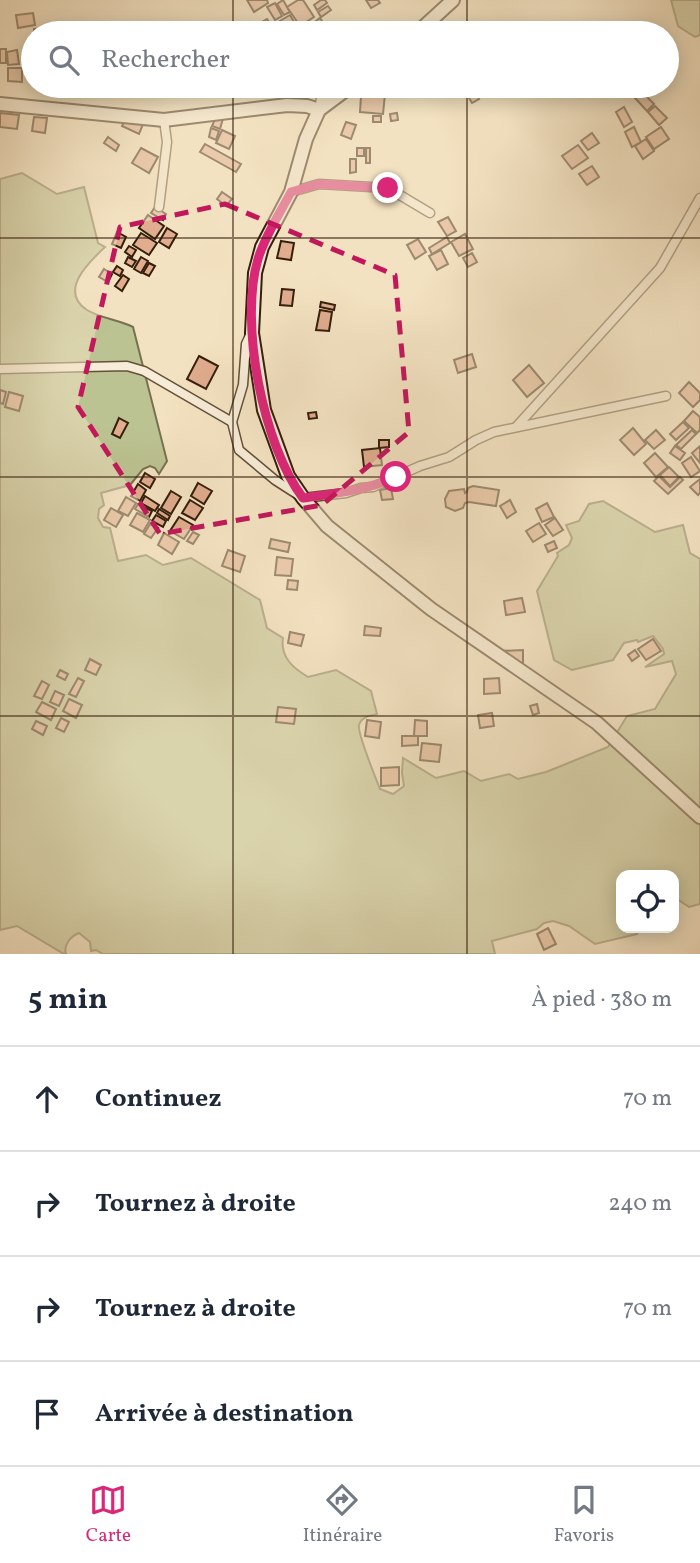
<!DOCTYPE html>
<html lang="fr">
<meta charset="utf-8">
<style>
body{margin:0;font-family:Vollkorn,serif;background:#f2f2f3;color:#1f2937}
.controls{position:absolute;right:21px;bottom:21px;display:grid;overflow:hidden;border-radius:14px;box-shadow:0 4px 18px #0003}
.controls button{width:63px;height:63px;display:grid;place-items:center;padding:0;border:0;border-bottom:2px solid #e0e1e3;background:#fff;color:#1f2937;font:35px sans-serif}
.stop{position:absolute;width:21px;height:21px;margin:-16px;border:5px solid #db2777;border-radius:50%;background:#fff}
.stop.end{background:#db2777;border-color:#fff;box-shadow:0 2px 7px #0008}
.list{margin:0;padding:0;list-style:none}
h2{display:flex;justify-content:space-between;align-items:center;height:91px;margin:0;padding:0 28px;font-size:30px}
h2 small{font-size:23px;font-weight:400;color:#747a83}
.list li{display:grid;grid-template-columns:46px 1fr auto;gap:21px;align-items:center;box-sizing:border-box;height:105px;padding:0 28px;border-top:2px solid #e0e1e3}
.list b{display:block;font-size:26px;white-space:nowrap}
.list em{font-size:23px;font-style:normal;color:#747a83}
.icon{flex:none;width:38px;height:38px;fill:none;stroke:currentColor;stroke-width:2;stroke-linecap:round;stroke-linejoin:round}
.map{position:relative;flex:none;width:700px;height:954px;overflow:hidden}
.search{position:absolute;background:#fff;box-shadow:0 4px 18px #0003;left:21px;right:21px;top:21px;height:77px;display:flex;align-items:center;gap:18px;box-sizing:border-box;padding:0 24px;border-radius:38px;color:#747a83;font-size:26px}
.sheet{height:511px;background:#fff}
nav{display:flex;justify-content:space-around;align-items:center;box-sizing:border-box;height:98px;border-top:2px solid #e0e1e3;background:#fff;font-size:19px;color:#747a83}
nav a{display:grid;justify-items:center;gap:4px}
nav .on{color:#db2777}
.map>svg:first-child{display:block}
.green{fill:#bcc392;stroke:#78714f;stroke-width:2}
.building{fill:#e0ad8f;stroke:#351f0c;stroke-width:2}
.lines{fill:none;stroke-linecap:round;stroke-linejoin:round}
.street-casing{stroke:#645039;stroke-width:11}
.secondary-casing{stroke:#351f0c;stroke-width:16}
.street{stroke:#f7ecd7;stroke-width:8}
.secondary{stroke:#f7ecd7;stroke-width:12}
.route{stroke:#db2777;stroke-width:9}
.marked{fill:none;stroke:#c2185b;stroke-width:5;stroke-dasharray:14 9;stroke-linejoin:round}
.grid{fill:none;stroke:#351f0c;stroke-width:2;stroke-opacity:0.55}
</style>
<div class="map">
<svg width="700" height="954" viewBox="0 0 700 954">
<rect width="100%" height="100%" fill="#f3e2c1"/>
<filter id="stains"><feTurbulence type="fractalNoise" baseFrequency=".00286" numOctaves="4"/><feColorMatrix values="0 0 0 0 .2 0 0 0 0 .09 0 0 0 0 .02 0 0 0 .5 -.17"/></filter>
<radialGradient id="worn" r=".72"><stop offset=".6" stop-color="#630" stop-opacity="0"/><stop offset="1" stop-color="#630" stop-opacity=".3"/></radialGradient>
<g class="green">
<polygon points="671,0 700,0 700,35 695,37 678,26"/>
<path d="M22,173l35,21 27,-7 14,56 7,4c-16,15 -47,44 -18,63 13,8 32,10 46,17l34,134 -8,13 -4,-6 -5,-2 -7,3 -13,16 -29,8 3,12 -5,4 -1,9 5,9 7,1 8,33 28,-6 17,10 28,-7 69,42 7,28 16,10c-3,19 10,30 25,39l28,-7 35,21 6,23c-8,2 -16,3 -18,11 -2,7 17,54 21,64l13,5 11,-8 -2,-13 1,-15 33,20 28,-7 17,10 28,-7 9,5 28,-7 62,-25 19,-31 28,-7 21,-35 -4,-13 -27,6 19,-13 -1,-5 -10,-13 -15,6 -1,-2 -13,3 -11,17 -41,10 -18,-10 -17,-69 21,-35 -1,-3 12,-8 3,-7 -6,-13 13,-4 10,-17 14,-3 52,31 28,-7 7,28 10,6v345l-11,3 -15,-10v-22h-53v53h20l-4,6 -42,10 -26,-18 -16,-5 -9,2 -7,6 -45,12 3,13h-392l-7,-4 -5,1 -1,-9 -11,-9c-8,3 -16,12 -13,21h-2l-47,-28 -17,4v-751z"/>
</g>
<g class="building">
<polygon points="247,0 267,0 268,3 254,12"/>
<polygon points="283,0 290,12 284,15 277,4"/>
<polygon points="298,0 303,0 314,17 300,26 287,7"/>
<polygon points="321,0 325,0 327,3 317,10 314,5"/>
<polygon points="366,0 378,0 380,3 371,8"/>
<polygon points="275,3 282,16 275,20 267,7"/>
<polygon points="328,6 331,10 321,17 318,12"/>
<polygon points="33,13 35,25 18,28 16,15"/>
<polygon points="290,15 297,27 284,33 278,22"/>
<polygon points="320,18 324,24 309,33 300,33"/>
<polygon points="267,19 275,32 260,33 255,26"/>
<polygon points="45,28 46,33 34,33 34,29"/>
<rect x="0" y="49" width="6" height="14"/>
<polygon points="17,50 19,64 8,65 7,52"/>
<polygon points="8,68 22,68 22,82 8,81"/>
<polygon points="403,86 424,86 408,95"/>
<polygon points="473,87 479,99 472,103 465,91"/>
<polygon points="642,92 654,104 647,111 635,98"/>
<polygon points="369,93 385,94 383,114 360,112 361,96 368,96"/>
<polygon points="655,106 667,118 659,125 648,112"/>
<polygon points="624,107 632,122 624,127 616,112"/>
<polygon points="0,113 19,115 17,129 0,127"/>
<polygon points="397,113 398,120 391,121 390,114"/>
<polygon points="224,115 220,129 212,126 216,117"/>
<rect x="373" y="116" width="8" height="6"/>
<polygon points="34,117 47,118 45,133 32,131"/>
<polygon points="127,117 144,122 139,134 122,126"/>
<polygon points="346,122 356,125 351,139 341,135"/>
<polygon points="634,127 641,142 632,147 625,132"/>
<polygon points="661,127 669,139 654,149 646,137"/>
<polygon points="211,128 219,131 216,140 209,137"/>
<polygon points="222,130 235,136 229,149 216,143"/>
<polygon points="592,133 599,143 588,150 581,141"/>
<polygon points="108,137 119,145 116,151 104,143"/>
<polygon points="646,139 654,151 643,159 635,146"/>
<polygon points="205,144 241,164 236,172 200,152"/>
<polygon points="578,145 588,158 572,169 562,156"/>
<polygon points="141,148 158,157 149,173 132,163"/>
<rect x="357" y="148" width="7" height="8"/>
<rect x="366" y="148" width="4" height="15"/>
<polygon points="350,159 356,159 356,172 350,173"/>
<polygon points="592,166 599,177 587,185 579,174"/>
<polygon points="222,192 232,199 226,206 217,199"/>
<polygon points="155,207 166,214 163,220 151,213"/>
<polygon points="148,215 164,226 155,239 139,228"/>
<polygon points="448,217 456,231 447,236 438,222"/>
<polygon points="167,228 177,234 169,248 159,242"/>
<polygon points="117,232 126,237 121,248 112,244"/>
<polygon points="141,233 157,243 149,255 133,245"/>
<polygon points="465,234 473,249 459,256 451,242"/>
<polygon points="447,237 450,243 432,254 429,248"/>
<polygon points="418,239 426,252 415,259 407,245"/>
<polygon points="281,241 294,243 291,260 277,258"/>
<polygon points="129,246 136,250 132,257 125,252"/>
<polygon points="441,250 448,264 437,270 429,256"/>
<polygon points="472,253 477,262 468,267 463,258"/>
<polygon points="128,257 136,261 132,267 125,263"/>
<polygon points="141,257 148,261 141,273 134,269"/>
<polygon points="149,263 155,266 149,276 143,273"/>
<polygon points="117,266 123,270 120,276 113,272"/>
<polygon points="104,269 112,274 108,282 99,277"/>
<polygon points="123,275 129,279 122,291 115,286"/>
<polygon points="282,289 294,290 292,306 280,305"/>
<polygon points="321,302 335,305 334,310 320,307"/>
<polygon points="320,310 332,312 329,331 316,330"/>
<polygon points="472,354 476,367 458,373 454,360"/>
<polygon points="199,356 218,366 206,389 187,379"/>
<polygon points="529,365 544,383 527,397 513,380"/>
<polygon points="689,382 700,393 700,400 693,407 679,393"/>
<polygon points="0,390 6,392 3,404 0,403"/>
<polygon points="9,392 23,396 19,411 5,407"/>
<polygon points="693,411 700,417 700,430 697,433 684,421"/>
<polygon points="316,412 317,418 309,419 308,413"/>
<polygon points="119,418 128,423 120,438 112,434"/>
<polygon points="683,422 689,428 676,440 670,434"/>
<polygon points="633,428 646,444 634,455 620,440"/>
<polygon points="656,430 665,440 654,449 645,440"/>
<polygon points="692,430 696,434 681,449 676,445"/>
<polygon points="379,440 389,440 389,447 379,448"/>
<polygon points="675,446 685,453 680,460 670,453"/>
<polygon points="700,446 700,463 692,453"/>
<polygon points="380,448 382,465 364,467 362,450"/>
<polygon points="655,453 668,467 656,477 644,463"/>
<polygon points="691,457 700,471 691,477 682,463"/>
<polygon points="669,467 679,477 670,486 660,475"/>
<polygon points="145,473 155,479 150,488 140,482"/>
<polygon points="659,476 670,487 680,477 683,480 668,494 654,481"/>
<polygon points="700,479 700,493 698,495 690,487"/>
<polygon points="198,483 212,491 204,504 191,496"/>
<polygon points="138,484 146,490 140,501 131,496"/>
<polygon points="473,486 499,490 496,506 469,502 465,503 463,508 455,511 446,507 445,499 449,491 464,489 465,493 467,492 468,488"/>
<polygon points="391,488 393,499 382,500 380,490"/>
<polygon points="171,491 181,497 171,514 161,508"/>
<polygon points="145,496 159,505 155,511 141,503"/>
<polygon points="126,497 136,503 128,516 118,511"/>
<polygon points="190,500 203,508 195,520 182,513"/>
<polygon points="510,500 516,512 507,518 500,506"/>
<polygon points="547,503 554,517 542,522 536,509"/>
<polygon points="138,504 152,511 149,517 135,509"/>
<polygon points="111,508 123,515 116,527 104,520"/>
<polygon points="159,509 170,516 168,520 157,513"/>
<polygon points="137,513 150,520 143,532 130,525"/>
<polygon points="156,515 166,521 163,527 152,521"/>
<polygon points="179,517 193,525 184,539 170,531"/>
<polygon points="555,518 563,530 553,536 545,525"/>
<polygon points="539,523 546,534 533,542 526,531"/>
<polygon points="150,524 158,528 151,538 144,534"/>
<polygon points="193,532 199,535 193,544 187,541"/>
<polygon points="164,533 179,542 172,554 158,545"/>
<polygon points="271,539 290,543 288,552 269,548"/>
<polygon points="554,541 557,548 548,552 545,545"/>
<polygon points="228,550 245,556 240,572 222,566"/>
<polygon points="277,557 293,559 291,576 275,575"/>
<polygon points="288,580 298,581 297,590 287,589"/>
<polygon points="522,598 525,612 506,615 504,601"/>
<polygon points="365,626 381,628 380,636 364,635"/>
<polygon points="290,632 304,635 301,646 288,643"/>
<polygon points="653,639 661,651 646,660 638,649"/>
<polygon points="523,650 523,668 500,651"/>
<polygon points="635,650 639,656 632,661 628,655"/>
<polygon points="90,659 101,665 96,675 85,670"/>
<polygon points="60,670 68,674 65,680 57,676"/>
<polygon points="78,678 84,681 76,697 69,694"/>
<polygon points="499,678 500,693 484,694 484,679"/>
<polygon points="42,681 49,685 42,699 34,696"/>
<polygon points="55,691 64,695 59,706 50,702"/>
<polygon points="69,699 82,705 76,718 63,711"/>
<polygon points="42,702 56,709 51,720 36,712"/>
<polygon points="537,704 539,713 533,715 530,706"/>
<polygon points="278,707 296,709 294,724 276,722"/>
<polygon points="492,713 494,726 480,728 478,715"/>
<polygon points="61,718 69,722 64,732 56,728"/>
<polygon points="367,720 381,722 379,738 365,736"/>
<polygon points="415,720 427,721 427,736 414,736"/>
<polygon points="36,721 47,726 43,735 32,729"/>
<polygon points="402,736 418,736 418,745 402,746"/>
<polygon points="422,743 441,745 439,762 420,760"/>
<polygon points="399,767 399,785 381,786 381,768"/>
<polygon points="548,928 556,944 544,950 537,934"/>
</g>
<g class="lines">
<defs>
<g id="street">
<polyline points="319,110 323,86"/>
<polyline points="291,192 319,184 388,188 430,213"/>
<polyline points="159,207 167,142 164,120"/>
<polyline points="251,333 246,344 243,385 232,422 239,450 275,480 303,498 346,493 361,488 373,487 420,466 449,457 476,440 494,432 666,396"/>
<polyline points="0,369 127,366 144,371 232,422"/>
<polyline points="517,426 660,268 700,198"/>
</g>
<g id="secondary">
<polyline points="417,33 453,0"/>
<polyline points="351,86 319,110 306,139 291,192 262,247 255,273 252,333 264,410 288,476 303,498 327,526 431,609 597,723 700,817"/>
<polyline points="0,104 164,120 287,105 307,106 319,110"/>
</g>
</defs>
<use href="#street" class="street-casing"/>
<use href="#secondary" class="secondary-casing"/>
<use href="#street" class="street"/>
<use href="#secondary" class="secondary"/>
</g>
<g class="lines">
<path class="route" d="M388,188l-69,-4 -28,8c-11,21 -26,44 -33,67 -19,64 5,186 45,239 35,-5 60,-7 93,-21"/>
</g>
<path d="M0 0H700V954H0ZM225,204l170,71 14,157 -87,73 -162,29 -82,-127 42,-180z" fill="#f3e2c1" fill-opacity=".55" fill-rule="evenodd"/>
<path class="marked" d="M225,204l170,71 14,157 -87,73 -162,29 -82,-127 42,-180z"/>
<path class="grid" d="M233,0v33M467,0v33M233,86v868M467,86v868M0,238h700M0,477h700M0,716h700"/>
<rect width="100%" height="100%" filter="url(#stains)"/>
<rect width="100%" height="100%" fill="url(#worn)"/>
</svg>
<div class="controls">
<button><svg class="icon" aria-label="locate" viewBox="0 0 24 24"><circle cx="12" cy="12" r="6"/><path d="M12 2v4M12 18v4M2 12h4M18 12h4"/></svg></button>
</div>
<div class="stop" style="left:396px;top:477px"></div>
<div class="stop end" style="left:388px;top:188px"></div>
<div class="search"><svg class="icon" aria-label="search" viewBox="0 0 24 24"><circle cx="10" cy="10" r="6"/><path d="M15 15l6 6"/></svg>Rechercher</div>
</div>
<section class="sheet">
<h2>5 min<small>À pied · 380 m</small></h2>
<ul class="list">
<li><svg class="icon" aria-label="ahead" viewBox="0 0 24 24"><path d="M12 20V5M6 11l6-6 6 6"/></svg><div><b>Continuez</b></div><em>70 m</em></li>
<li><svg class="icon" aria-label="right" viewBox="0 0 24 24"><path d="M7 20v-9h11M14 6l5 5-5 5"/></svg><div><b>Tournez à droite</b></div><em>240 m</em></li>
<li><svg class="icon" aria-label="right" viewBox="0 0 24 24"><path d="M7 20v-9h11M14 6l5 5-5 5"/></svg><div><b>Tournez à droite</b></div><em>70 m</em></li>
<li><svg class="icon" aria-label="arrive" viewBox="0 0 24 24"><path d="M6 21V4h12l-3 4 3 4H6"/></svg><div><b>Arrivée à destination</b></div></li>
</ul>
</section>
<nav>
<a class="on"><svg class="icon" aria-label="map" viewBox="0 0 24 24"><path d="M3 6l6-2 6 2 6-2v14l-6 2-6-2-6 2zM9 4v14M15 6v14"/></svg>Carte</a>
<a><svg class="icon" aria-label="directions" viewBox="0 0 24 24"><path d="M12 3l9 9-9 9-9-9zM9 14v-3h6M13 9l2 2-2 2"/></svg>Itinéraire</a>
<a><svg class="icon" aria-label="saved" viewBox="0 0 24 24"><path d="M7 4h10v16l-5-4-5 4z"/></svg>Favoris</a>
</nav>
